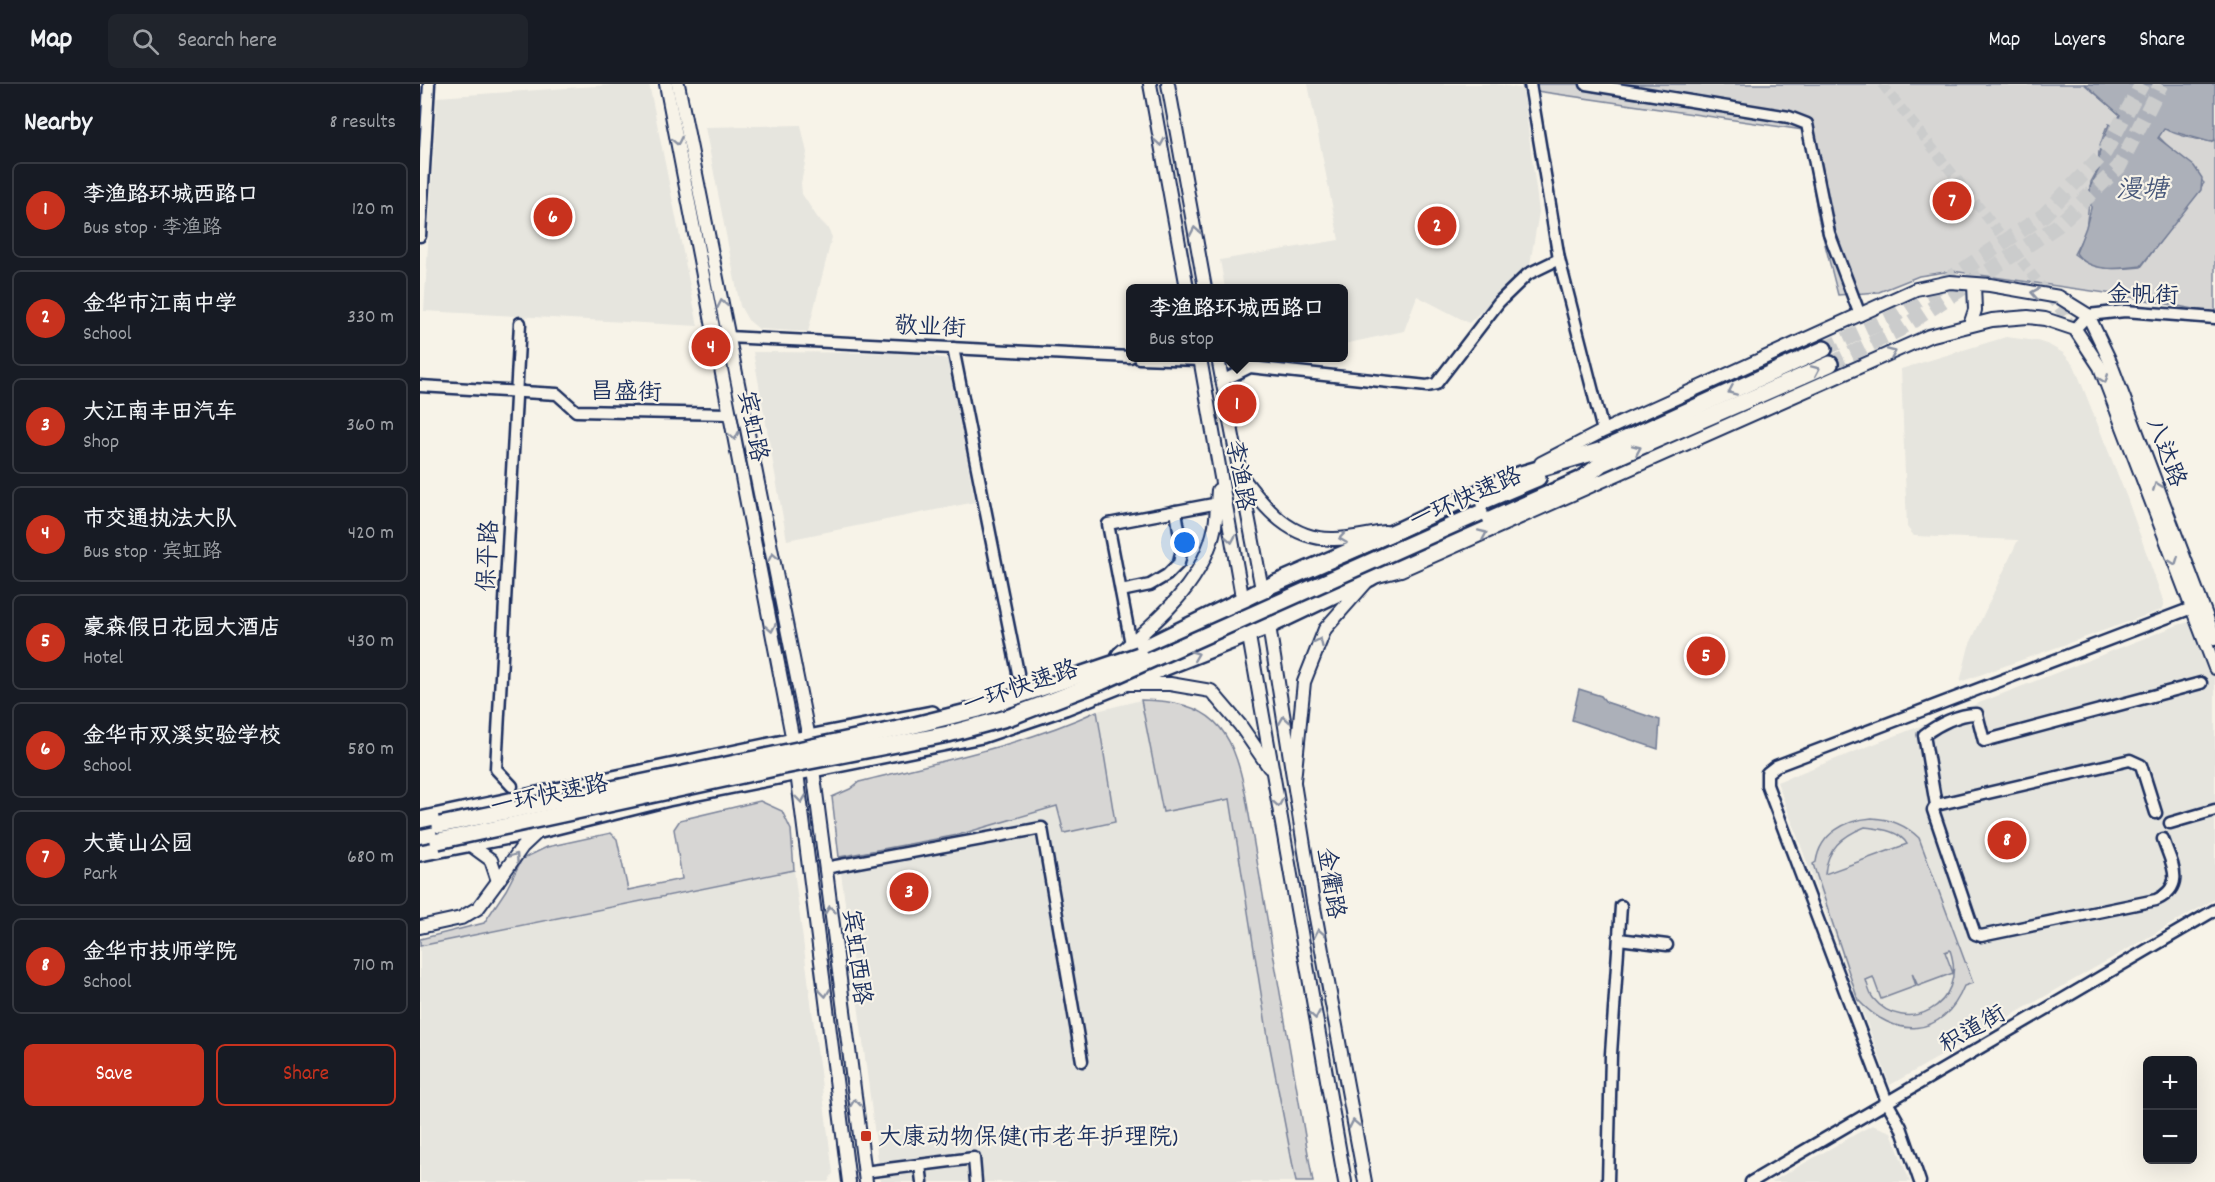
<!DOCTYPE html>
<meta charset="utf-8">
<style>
body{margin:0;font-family:Dekko,"LXGW WenKai TC",sans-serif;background:#20242c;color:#f1f3f6}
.controls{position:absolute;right:18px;bottom:18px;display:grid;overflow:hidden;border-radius:9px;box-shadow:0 6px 24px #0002}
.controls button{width:54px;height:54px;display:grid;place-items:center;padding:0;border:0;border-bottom:2px solid #363941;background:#171b24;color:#f1f3f6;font:30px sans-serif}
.you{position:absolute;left:765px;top:459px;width:21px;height:21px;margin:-15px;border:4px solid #fff;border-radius:50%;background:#1a73e8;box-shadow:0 0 0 9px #1a73e833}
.badge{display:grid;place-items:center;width:39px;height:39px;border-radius:50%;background:#c8321e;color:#fff;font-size:20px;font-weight:700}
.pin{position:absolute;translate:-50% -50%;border:3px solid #fff;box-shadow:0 2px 6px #0006}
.popup{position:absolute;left:706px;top:200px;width:222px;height:78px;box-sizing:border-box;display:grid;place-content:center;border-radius:9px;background:#171b24;filter:drop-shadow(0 2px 4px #0005);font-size:20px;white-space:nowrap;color:#9ea1a6}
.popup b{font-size:22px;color:#f1f3f6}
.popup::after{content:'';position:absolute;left:50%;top:100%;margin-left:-12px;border:12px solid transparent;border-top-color:#171b24}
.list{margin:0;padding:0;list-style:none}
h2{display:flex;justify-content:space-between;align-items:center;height:78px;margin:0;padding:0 24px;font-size:26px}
h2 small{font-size:20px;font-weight:400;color:#9ea1a6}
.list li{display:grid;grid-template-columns:39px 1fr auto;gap:18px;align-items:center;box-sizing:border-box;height:96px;margin:0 12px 12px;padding:0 12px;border:2px solid #363941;border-radius:9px}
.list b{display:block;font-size:22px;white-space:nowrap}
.list p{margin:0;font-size:20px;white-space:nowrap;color:#9ea1a6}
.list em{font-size:20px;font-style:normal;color:#9ea1a6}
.actions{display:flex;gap:12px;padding:18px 24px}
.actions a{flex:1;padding:14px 0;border:2px solid #c8321e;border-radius:9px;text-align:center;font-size:21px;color:#c8321e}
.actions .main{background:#c8321e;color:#fff}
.icon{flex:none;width:33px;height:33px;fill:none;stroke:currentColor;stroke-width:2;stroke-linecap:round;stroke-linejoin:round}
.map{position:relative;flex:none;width:1795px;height:1098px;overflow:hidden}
header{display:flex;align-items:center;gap:36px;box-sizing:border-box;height:84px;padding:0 30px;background:#171b24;border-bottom:2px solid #363941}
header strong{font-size:28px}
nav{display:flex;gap:33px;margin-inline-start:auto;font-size:21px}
.search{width:420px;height:54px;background:#20242c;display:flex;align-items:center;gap:15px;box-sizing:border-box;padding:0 21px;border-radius:9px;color:#9ea1a6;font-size:22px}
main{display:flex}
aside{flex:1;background:#171b24}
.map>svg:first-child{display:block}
.built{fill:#e6e5de}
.green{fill:#d7d6d4;stroke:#798299;stroke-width:1.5;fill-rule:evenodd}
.water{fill:#acb0b9;stroke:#727c95;stroke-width:1.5}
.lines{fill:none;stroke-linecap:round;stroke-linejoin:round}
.minor-tunnel{stroke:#cbcccc;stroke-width:10;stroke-dasharray:10 5;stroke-linecap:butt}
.highway-tunnel{stroke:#cbcccc;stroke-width:15;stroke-dasharray:15 8;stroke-linecap:butt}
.minor-casing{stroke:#1b2f5e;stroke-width:15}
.major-casing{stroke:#1b2f5e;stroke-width:16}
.highway-casing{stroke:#1b2f5e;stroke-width:20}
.minor{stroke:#f7f3e8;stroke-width:10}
.major{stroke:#f7f3e8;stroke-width:12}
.highway{stroke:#f7f3e8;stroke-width:15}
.highway-bridge-casing{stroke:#1b2f5e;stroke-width:20;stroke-linecap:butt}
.highway-bridge{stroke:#f7f3e8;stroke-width:15}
.oneway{stroke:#8991a3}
.poi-dot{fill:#c8321e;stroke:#f7f3e8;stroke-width:2}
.labels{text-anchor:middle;stroke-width:4.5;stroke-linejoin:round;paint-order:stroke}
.street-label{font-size:24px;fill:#1b2f5e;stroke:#f7f3e8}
.poi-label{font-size:24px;fill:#1b2f5e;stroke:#f7f3e8;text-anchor:start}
.water-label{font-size:26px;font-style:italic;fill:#465679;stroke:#f7f3e8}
</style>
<header>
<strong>Map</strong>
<div class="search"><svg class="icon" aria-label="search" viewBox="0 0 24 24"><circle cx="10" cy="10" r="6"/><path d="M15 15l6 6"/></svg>Search here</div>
<nav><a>Map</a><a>Layers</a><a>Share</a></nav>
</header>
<main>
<aside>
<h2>Nearby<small>8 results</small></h2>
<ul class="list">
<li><span class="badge">1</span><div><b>李渔路环城西路口</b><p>Bus stop · 李渔路</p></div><em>120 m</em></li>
<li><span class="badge">2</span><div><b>金华市江南中学</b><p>School</p></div><em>330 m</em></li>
<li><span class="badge">3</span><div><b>大江南丰田汽车</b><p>Shop</p></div><em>360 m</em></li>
<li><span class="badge">4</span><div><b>市交通执法大队</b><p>Bus stop · 宾虹路</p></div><em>420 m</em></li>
<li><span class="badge">5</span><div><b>豪森假日花园大酒店</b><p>Hotel</p></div><em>430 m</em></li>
<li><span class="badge">6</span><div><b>金华市双溪实验学校</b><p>School</p></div><em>580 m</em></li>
<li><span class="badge">7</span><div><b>大黄山公园</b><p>Park</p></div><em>680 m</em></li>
<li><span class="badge">8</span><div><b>金华市技师学院</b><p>School</p></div><em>710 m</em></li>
</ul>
<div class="actions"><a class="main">Save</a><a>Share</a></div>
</aside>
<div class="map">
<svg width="1795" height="1098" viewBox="0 0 1795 1098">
<rect width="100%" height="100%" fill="#f7f3e8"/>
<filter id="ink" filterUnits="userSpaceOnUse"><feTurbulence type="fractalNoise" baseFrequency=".0167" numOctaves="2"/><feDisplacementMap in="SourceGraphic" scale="12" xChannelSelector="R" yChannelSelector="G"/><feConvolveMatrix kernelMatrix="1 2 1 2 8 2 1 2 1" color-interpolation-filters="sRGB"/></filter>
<g filter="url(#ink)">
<g class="built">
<polygon points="205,0 229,0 278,242 4,227 17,13"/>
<polygon points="888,0 1076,0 1103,5 1119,128 1110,180 1049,239 997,212 984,247 924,260 924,204 842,204 841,203 805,204 800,176 919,156"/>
<polygon points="381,41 387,69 381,99 382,110 397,133 407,143 412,153 388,248 339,245 328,236 320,222 285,43"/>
<polygon points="1586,253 1617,257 1629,261 1643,269 1654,281 1707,414 1744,519 1741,526 1540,598 1549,562 1598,456 1494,452 1487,443 1481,285"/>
<polygon points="333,268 493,269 528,275 555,418 367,456"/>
<polygon points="1795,531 1795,815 1470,1001 1357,698 1758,541"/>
<polygon points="721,616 743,728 810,714 848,953 876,1098 461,1098 419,773 538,751 638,722 694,738 677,627"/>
<polygon points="374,786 413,1089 408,1098 0,1098 0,863"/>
<polygon points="1452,1041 1471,1048 1490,1098 1351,1098"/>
</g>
<g class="green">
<path d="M1102,0h562l37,31 -5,12 -10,1 -6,18 -3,25 -6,11 -5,49 -12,23c22,18 41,15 67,13l63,-84 -46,-47 5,-8c14,7 37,15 52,11v174l-95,-18 -168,-24 -33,5 -40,16 -41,3 -19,-74 -16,-91 -280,-41z"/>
<path d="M721,616c70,1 91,26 104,92l68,390h-17l-28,-145 -38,-238 -67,13z"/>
<path d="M677,627l18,111 -51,11 -7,-27 -99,29 -119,22 -7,-60 18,-8 9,-7c78,-20 165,-37 238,-71z"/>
<polygon points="340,717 362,727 371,746 374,786 0,862 0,855 64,839 86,806 102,775 127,763 191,749 197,755 208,806 262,795 254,745 260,736"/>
<path d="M1452,734c18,1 34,7 47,20l54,145 -9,3c-21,53 -70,53 -106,14l-45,-136 3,-2c4,-29 30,-42 56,-44zM1445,743c15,2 34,3 42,17l-82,30c2,-25 17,-38 40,-47zM1530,866c19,56 -46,87 -77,48 -4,-5 -5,-12 -7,-18l7,-3 8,22 35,-13 -4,-13 6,13 35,-13 -8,-21z"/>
</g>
<g class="water">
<path d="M1665,0h130v56l-5,2 -46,-13 -6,9 36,28 8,12 -1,12 -60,76c-21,3 -52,7 -65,-13l10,-26 5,-19 -1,-21 9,-18v-16l10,-29 6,2 5,-11z"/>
<polygon points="1159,605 1181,612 1186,618 1240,636 1238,665 1152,636"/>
</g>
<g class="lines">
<polyline class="minor-tunnel" points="1462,0 1655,245"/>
<g class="highway-tunnel">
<polyline points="1404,265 1473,233 1624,131 1685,68 1722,0"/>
<polyline points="1410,280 1479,246 1637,142 1699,83 1741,0"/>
</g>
<defs>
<g id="minor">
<polyline points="1110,0 1139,175 1183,347"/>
<polyline points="1166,0 1369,33 1387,40 1409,149 1440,231"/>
<polyline points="0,152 9,0"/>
<polyline points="1655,245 1668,231 1705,227 1795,234"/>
<polyline points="308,253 710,273"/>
<polyline points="533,264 598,589"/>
<polyline points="719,274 780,276"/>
<polyline points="802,297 830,283 1007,302 1016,300 1079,218 1108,190 1139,175"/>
<polyline points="0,302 137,310 156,327 310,330"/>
<polyline points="701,507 730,501 747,491 759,479 762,465 756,427"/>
<polyline points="711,560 688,440 804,418"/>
<polyline points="92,702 76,685 100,239"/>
<path d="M1516,721l-12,-70c13,-10 36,-22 53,-21l7,27 217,-58"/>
<path d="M1736,729l-15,-48 -11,-5 -194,45 -3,5 42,124 6,2 175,-36c31,-14 15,-37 7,-61"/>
<polyline points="1750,739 1795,726"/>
<polyline points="405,784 622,744 662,977"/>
<polyline points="1199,855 1247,861"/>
<polyline points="500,1081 502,1098"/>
<polyline points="444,1088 554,1074 556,1098"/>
<polyline points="1188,1098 1191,970 1201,822"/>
<polyline points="1331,1098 1795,826"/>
<polyline points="1500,1098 1481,1043 1467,1018 1347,701 1347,689 1356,682 1772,524"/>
</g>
<g id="major">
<polyline points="246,0 373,657 429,1098"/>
<polyline points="258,0 389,654 446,1098"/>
<polyline points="730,0 767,204"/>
<polyline points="748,0 785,204"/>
<polyline points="1550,241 1555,226 1554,200"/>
<polyline points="780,274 925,1098"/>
<polyline points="798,274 849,542 893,818 945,1098"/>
<polyline points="1121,379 1183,347 1496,205 1530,198 1570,201 1639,213 1668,231 1689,275 1795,555"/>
<path d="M822,393c24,32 48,63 92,62 17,0 35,-5 51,-7"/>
<path d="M700,569c40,-35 84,-71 95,-127 2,-12 2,-24 3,-36"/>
<polyline points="710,600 750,600 791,607 820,641 849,683"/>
<polyline points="874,697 884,598 905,545 950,494 981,486 1509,252 1572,236 1608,233 1625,235 1655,245 1680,283 1795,584"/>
<polyline points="49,760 71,776 78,797 102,763 120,746"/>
<polyline points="0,843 41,834 58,824 78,797"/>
</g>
<g id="highway">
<polyline points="1059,419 1118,394"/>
<polyline points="700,571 734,559 854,500 981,445 1091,393 1179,367 1404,265"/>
<polyline points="0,736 373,657 512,630"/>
<polyline points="0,769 120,746 248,714 562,651 645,623 849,542 950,494 978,477 1162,395 1181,380 1410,280"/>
</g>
</defs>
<use href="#minor" class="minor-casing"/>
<use href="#major" class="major-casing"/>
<use href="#highway" class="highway-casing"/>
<use href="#minor" class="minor"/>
<use href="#major" class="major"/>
<use href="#highway" class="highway"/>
<defs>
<g id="highway-bridge">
<polyline points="20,741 483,644 559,625 719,571"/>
<polyline points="18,757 359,683 528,650 590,633 681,598 1060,429"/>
</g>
</defs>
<use href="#highway-bridge" class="highway-bridge-casing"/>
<use href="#highway-bridge" class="highway-bridge"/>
</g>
<defs><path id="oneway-chevron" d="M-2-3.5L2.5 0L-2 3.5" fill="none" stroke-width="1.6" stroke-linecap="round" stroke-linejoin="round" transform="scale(1.5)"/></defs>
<g class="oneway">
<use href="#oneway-chevron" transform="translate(257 57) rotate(79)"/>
<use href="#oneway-chevron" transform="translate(740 58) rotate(80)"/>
<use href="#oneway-chevron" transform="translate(775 147) rotate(-100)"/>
<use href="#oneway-chevron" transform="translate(1615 209) rotate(-170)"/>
<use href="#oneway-chevron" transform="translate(302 220) rotate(-101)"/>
<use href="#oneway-chevron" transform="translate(1472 269) rotate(-24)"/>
<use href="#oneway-chevron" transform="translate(1396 286) rotate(-24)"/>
<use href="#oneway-chevron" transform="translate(1684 295) rotate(69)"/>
<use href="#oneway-chevron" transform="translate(1312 307) rotate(156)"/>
<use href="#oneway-chevron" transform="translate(314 352) rotate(79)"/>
<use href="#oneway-chevron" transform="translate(1217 365) rotate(-24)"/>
<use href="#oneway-chevron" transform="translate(1737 402) rotate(-111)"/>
<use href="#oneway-chevron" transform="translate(1063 450) rotate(-24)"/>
<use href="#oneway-chevron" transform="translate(923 454) rotate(172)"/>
<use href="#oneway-chevron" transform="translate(811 455) rotate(80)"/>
<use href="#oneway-chevron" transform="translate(353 473) rotate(-101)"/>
<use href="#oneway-chevron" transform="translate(1754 477) rotate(69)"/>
<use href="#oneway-chevron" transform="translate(351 544) rotate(79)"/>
<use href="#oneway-chevron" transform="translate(899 558) rotate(-65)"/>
<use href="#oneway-chevron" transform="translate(775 571) rotate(-22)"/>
<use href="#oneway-chevron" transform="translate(864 636) rotate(-99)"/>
<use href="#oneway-chevron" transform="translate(381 715) rotate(83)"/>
<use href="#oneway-chevron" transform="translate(858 719) rotate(80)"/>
<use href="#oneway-chevron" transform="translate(95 773) rotate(-55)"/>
<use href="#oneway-chevron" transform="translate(410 826) rotate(-97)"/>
<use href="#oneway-chevron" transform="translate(899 849) rotate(-101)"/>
<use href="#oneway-chevron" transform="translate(405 909) rotate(83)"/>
<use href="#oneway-chevron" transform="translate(895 931) rotate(80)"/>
<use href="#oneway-chevron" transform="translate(435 1019) rotate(-97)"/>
<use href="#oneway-chevron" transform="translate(934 1040) rotate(-101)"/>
</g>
</g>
<rect class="poi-dot" x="440" y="1046" width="12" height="12" rx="3"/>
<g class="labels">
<g class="street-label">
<text transform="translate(1723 210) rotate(1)" y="8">金帆街</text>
<text transform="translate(510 242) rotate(3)" y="8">敬业街</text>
<text transform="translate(206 307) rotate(1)" y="8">昌盛街</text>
<text transform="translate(334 342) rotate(79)" y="8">宾虹路</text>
<text transform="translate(1747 368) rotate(69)" y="8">八达路</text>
<text transform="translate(821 391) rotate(80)" y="8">李渔路</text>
<text transform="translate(1045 413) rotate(-24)" y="8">一环快速路</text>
<text transform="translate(67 472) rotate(-87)" y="8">保平路</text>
<text transform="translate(600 602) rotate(-19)" y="8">一环快速路</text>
<text transform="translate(129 710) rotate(-12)" y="8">一环快速路</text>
<text transform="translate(912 799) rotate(81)" y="8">金衢路</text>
<text transform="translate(438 873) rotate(83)" y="8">宾虹西路</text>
<text transform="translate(1552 944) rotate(-30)" y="8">积道街</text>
</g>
<g class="poi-label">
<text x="458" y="1060">大康动物保健(市老年护理院)</text>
</g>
<g class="water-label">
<text x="1722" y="113">漫塘</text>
</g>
</g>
</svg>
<div class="controls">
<button>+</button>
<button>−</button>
</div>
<div class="you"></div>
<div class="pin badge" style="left:817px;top:320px">1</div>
<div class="popup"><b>李渔路环城西路口</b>Bus stop</div>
<div class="pin badge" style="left:1017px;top:142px">2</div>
<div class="pin badge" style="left:489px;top:808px">3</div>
<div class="pin badge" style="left:291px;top:263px">4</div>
<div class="pin badge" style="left:1286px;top:572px">5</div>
<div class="pin badge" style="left:133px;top:133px">6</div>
<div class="pin badge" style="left:1532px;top:117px">7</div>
<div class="pin badge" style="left:1587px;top:756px">8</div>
</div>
</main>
